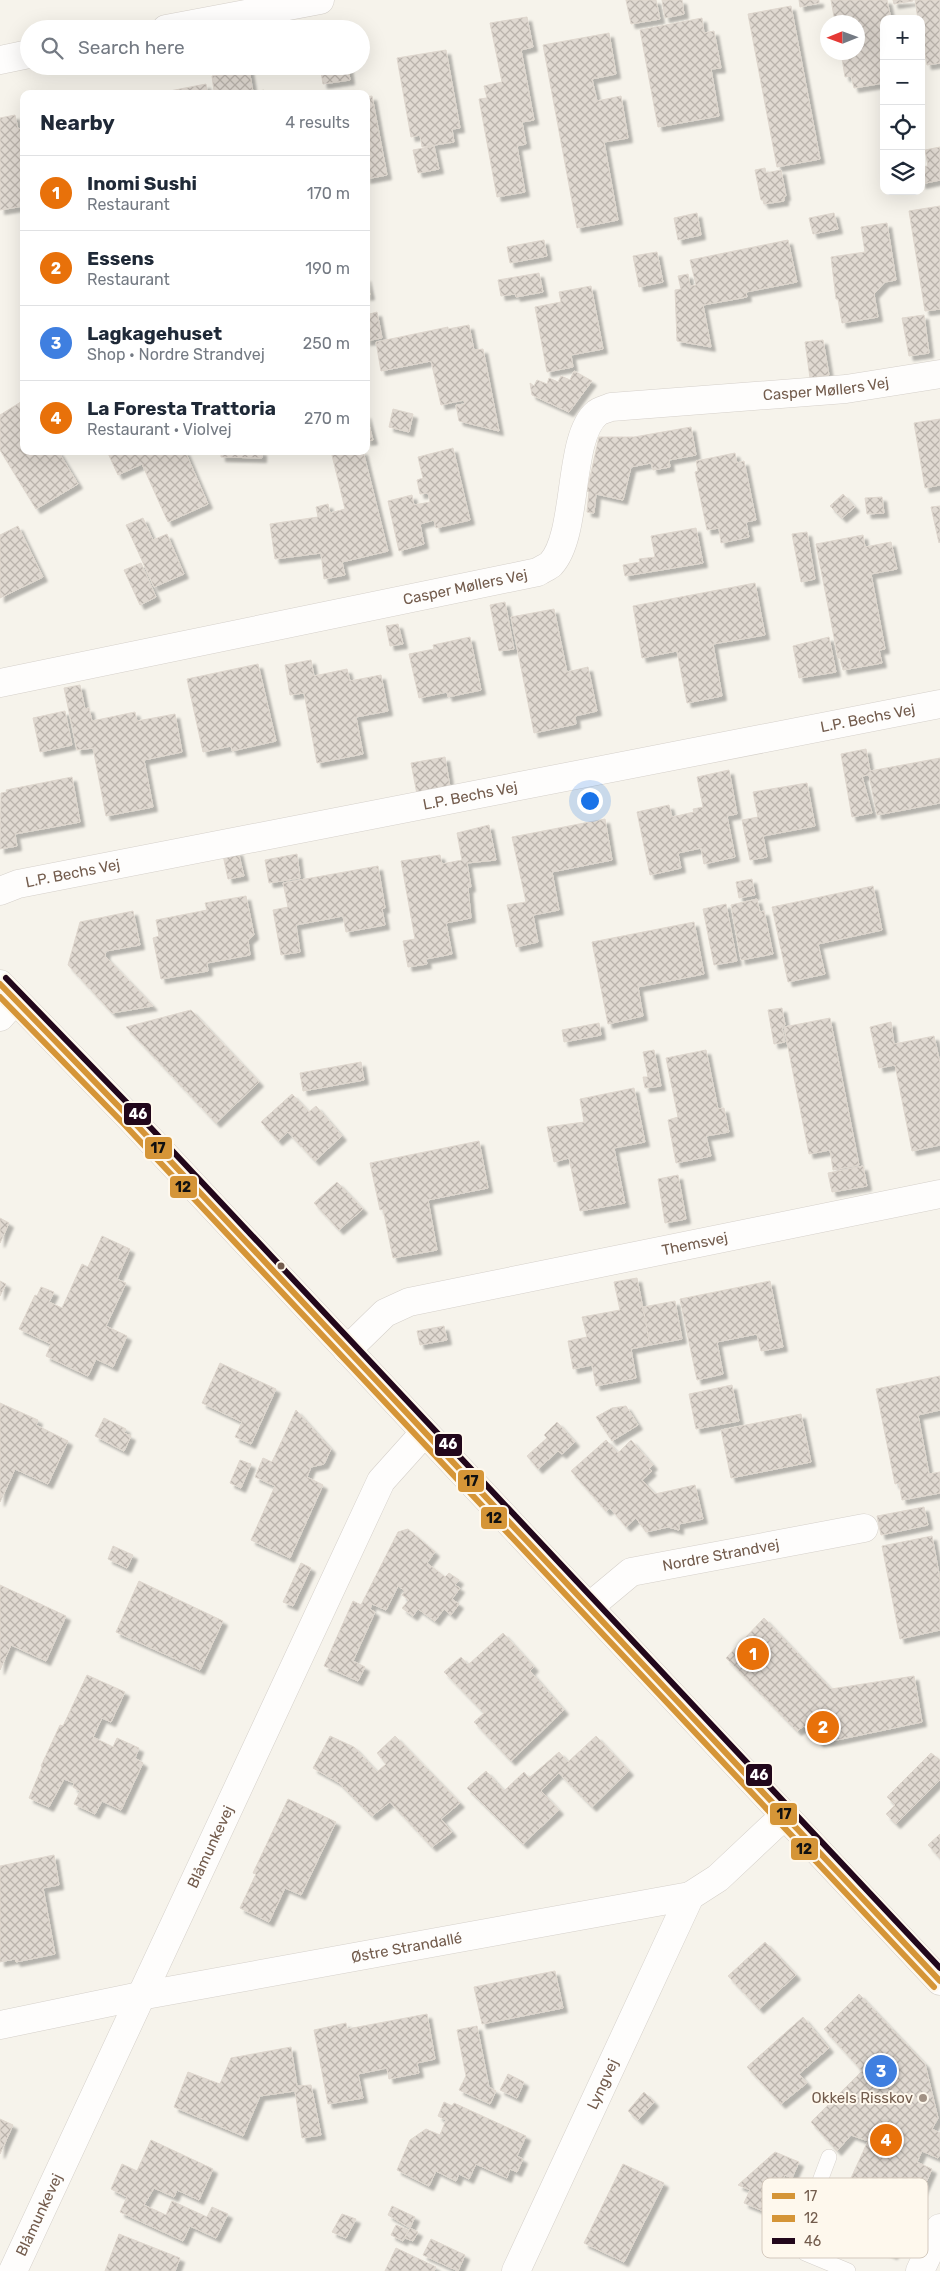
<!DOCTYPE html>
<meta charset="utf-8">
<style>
body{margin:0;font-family:Rubik,sans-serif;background:#f2f2f3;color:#1f2937}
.controls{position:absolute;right:15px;top:15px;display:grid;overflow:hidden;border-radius:10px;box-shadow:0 5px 20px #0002}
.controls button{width:45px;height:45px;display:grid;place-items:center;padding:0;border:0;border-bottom:1px solid #e0e1e3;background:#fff;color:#1f2937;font:25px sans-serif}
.compass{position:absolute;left:820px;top:15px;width:45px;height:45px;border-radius:50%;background:#fff;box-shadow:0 5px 20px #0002;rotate:269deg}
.you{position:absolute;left:589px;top:800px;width:18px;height:18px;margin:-12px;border:4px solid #fff;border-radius:50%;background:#1a73e8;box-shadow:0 0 0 8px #1a73e833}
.badge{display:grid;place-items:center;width:32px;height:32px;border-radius:50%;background:#a19184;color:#fff;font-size:16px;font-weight:700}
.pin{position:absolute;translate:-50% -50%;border:2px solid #fff;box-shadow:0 1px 5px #0006}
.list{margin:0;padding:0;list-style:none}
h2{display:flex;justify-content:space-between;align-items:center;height:65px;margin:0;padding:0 20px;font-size:21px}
h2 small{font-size:16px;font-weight:400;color:#747a83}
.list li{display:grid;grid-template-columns:32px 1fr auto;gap:15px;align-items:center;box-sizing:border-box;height:75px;padding:0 20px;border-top:1px solid #e0e1e3}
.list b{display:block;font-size:19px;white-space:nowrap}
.list p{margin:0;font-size:16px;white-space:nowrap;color:#747a83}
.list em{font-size:16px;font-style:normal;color:#747a83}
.icon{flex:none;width:28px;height:28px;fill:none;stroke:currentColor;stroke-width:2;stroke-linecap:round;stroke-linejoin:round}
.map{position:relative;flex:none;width:940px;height:2271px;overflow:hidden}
.search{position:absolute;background:#fff;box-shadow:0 5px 20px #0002;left:20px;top:20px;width:350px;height:55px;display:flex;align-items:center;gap:12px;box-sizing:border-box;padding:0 18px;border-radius:28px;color:#747a83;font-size:19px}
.panel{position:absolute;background:#fff;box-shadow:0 5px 20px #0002;left:20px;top:90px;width:350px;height:365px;border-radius:10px}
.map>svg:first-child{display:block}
.building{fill:url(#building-cross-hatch);stroke:#dfd7ce;filter:url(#shadow)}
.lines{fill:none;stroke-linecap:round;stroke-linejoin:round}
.lane-casing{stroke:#d5d0ca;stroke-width:16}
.street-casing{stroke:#d5d0ca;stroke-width:29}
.secondary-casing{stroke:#d6d0c9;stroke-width:29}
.lane{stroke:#fefdfc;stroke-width:15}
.street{stroke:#fefdfc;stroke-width:28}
.secondary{stroke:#fefdfc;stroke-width:28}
.bus-1-casing{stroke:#fef8ed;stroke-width:10}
.bus-2-casing{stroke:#fef8ed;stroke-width:10}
.bus-3-casing{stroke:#fef8ed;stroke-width:10}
.bus-1{stroke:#d59537;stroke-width:6}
.bus-2{stroke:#d59537;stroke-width:6}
.bus-3{stroke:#22071b;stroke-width:6}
.bus-dot{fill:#735c4d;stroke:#fef8ed;stroke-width:2}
.poi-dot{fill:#a19184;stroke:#fef8ed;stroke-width:2}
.labels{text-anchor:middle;stroke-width:4;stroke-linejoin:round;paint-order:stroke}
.street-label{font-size:15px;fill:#735c4d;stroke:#fef8ed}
.poi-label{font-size:15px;fill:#735c4d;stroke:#fef8ed;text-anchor:end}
.key{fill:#fef8ed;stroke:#d4c9bd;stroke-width:1}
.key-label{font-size:14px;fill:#735c4d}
.line-badge{stroke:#fef8ed;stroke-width:2}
.badge-label{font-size:14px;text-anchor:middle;font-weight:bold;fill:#fff}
.pale-badge-label{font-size:14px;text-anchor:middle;font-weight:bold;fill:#111}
</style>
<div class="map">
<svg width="940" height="2271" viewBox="0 0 940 2271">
<defs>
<pattern id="building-cross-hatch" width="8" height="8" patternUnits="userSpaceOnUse" patternTransform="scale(1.25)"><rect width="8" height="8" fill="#e0d9d1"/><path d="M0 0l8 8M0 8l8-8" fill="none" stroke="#bab3ac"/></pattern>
<filter id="shadow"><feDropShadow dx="4.5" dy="4.5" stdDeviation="1" flood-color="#0004"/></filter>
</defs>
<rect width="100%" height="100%" fill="#f6f3eb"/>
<g class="building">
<polygon points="626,0 656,0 660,19 631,24"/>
<polygon points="662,0 682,0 684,14 665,18"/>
<polygon points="799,0 819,0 819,3 800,7"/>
<polygon points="831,0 887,0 891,19 884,19 884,83 854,88 851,76 845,77 841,52 858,52 858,22 835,22"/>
<polygon points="893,0 913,0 913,1 894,4"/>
<polygon points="915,0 940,0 940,63 927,65 921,34 921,19 918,19"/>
<polygon points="791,6 820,159 777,167 748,14"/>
<polygon points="527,17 533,47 521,50 534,120 522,122 526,144 517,146 525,192 497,197 479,99 487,98 484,86 502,82 490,23"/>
<polygon points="702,18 704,33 714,31 721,68 711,69 719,116 658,127 640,30"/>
<polygon points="609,33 616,74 592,79 597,101 621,96 628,138 604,142 618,220 577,228 543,45"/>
<polygon points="446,50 460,128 452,129 454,142 422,147 420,135 411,137 397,58"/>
<polygon points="320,66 348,66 350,80 323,84"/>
<polygon points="249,69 253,92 264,90 265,94 154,94 206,84 207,92 214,91 212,76"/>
<polygon points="372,96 387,175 366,179 366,97"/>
<polygon points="15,115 18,129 24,128 24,189 21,189 24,206 0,210 0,118"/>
<polygon points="434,146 439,169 418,173 413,150"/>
<polygon points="940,147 940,180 921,184 921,167 928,166 925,150"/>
<polygon points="765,168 766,173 781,170 786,196 784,196 784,201 764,204 763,200 761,200 755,170"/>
<polygon points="940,206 940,309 925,311 909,211"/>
<polygon points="697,213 701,235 678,240 674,218"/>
<polygon points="834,213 838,229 813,234 809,218"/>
<polygon points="887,223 896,280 885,282 874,294 878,317 842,323 838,299 836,299 831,257 865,252 861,227"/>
<polygon points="544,240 547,256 510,263 507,247"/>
<polygon points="788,240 797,282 746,292 747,297 703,305 711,347 677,341 675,290 681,289 678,276 688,274 690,286 696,285 690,260"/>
<polygon points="657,252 663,282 639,287 633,256"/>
<polygon points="539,273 543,292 516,297 515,294 501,296 498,280"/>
<polygon points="366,277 370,295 366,296"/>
<polygon points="591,286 603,349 571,355 573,367 547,372 535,307 561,302 559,292"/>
<polygon points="377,312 382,338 366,341 366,315"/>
<polygon points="924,315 929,353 909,356 902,318"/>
<polygon points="469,325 474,350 483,349 499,431 459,421 456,405 465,404 464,400 441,405 431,361 381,371 376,342 448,327 448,329"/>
<polygon points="823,340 829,375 810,378 805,342"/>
<polygon points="574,371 592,381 569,412 532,395 530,383 534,386 537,380 547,384 549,378 558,382 561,376 570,380"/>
<polygon points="24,400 24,451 58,451 78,484 36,509 0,450 0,415"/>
<polygon points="393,409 413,414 409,432 389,427"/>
<polygon points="366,414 373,440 366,441"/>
<polygon points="940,419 940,485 925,488 914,423"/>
<polygon points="691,427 696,455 669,460 670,467 653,470 651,463 631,467 623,500 596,494 594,513 587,512 589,492 587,491 599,437 634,437"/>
<polygon points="453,448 470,520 436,528 434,520 420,524 424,544 399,551 388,501 412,495 414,505 430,502 428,493 420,494 417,480 423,478 418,457"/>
<polygon points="107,451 185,451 208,504 168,522 142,464 118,475"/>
<polygon points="221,451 262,451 262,458 221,457"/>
<polygon points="331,451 363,451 388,551 342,562 345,575 324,579 321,553 275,559 270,524 318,517 316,507 328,504 330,513 345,509"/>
<polygon points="735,453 737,463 744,461 756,520 746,522 749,537 721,543 719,528 707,530 695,472 698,471 696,461"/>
<polygon points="843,494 855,507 842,518 830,506"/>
<polygon points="882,497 884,513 867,514 865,498"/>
<polygon points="940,506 940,542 939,543 931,507"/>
<polygon points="143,518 153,540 167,534 184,574 154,587 126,525"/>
<polygon points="18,526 43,577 0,598 0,535"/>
<polygon points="696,528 703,563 625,576 623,565 640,562 639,559 655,557 651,536"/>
<polygon points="807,532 815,579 801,582 792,534"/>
<polygon points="863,535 865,547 891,542 897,569 871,574 885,649 879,650 882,663 843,670 840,658 838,658 816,544"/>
<polygon points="141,563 156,597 140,605 124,570"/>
<polygon points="755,583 765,635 713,644 722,696 687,703 677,651 642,658 633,606"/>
<polygon points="505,602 514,649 499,651 490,605"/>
<polygon points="554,609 567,672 588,667 597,711 575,716 576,724 534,733 511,617"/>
<polygon points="398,624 403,644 390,646 386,626"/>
<polygon points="470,637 481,690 448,697 447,692 419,698 409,654 434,649 433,645"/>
<polygon points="829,637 836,672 799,678 793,646"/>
<polygon points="311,660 314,676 347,669 350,681 381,675 388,711 356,717 363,754 317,763 304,693 290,695 285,665"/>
<polygon points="258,664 276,741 232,751 231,746 203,752 187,679"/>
<polygon points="80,685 85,709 89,708 92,721 135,712 137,721 175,714 182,752 144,760 153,807 106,816 93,748 77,750 64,688"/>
<polygon points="65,711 72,745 40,752 33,718"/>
<polygon points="866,749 870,771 940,758 940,803 877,815 869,775 862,776 872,813 852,817 841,754"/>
<polygon points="445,757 450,787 417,794 411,763"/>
<polygon points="729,770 737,814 727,816 735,857 704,864 701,848 678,853 681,868 650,875 637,812 669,805 672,817 694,812 693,809 703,807 697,777"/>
<polygon points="72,777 80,822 15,834 17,846 0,849 1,793 7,792 6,790"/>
<polygon points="807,783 815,826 763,836 767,857 750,860 742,820 758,817 753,792"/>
<polygon points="605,819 612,860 552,872 559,910 533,915 538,942 516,947 507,905 526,902 512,837"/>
<polygon points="489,825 496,860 467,863 471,887 468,888 471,918 446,923 452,954 426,959 427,964 408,967 403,941 415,939 401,861 440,855 442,864 462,860 457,833"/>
<polygon points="238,851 244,876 228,879 223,855"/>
<polygon points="297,854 300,878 269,883 265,860"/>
<polygon points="378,866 385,908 382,909 385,925 346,932 343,916 296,925 300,952 281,955 273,910 288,907 283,883"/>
<polygon points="752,879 755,895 739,898 736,882"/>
<polygon points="873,886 882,930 818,944 825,974 788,982 772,907"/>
<polygon points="246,896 254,935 248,940 250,955 207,963 208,971 161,979 153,938 159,936 156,920 207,910 205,903"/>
<polygon points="757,899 760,912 764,911 773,954 741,960 731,905"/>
<polygon points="726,904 737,961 714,965 703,909"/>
<polygon points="133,911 140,945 106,951 105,956 153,1006 112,1013 68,965 80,922"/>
<polygon points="694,922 704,974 638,987 643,1016 608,1024 592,942"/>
<polygon points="782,1008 785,1025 782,1027 785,1042 774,1044 768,1010"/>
<polygon points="191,1010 259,1082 216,1123 126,1027"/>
<polygon points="830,1018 859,1165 833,1170 830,1150 809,1154 784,1027"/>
<polygon points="891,1022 894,1044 934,1036 940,1063 940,1145 912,1151 895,1065 879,1068 870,1027"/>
<polygon points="599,1023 601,1035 564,1042 562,1030"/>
<polygon points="654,1050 661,1086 645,1088 643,1077 648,1077 643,1052"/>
<polygon points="706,1050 718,1109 724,1108 729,1132 706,1136 711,1156 676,1163 668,1120 678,1117 666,1058"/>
<polygon points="361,1062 364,1080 303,1091 300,1073"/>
<polygon points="634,1088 645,1142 614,1148 625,1203 580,1211 569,1158 554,1162 547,1127 584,1122 580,1099"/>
<polygon points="292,1094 309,1112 316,1106 342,1136 315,1161 288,1132 278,1141 261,1122"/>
<polygon points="479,1141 488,1188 428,1200 437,1250 393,1258 383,1209 380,1210 370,1163"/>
<polygon points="863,1166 867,1186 832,1192 828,1173"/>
<polygon points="678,1175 686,1219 665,1223 658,1179"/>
<polygon points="337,1182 363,1209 339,1230 314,1203"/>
<polygon points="0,1218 9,1223 0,1243"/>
<polygon points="102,1236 130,1249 117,1279 126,1283 106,1326 127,1336 113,1367 96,1359 88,1376 46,1356 51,1344 19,1329 35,1295 37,1296 41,1287 54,1292 49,1302 62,1308 82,1264 88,1267"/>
<polygon points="637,1278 650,1345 631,1349 636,1378 596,1386 592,1365 573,1369 568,1341 587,1337 582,1317 620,1310 614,1282"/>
<polygon points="0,1281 6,1284 0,1296"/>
<polygon points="770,1281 783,1347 761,1351 757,1334 717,1342 723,1374 697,1380 680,1299"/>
<polygon points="675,1301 682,1339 650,1345 643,1307"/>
<polygon points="444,1326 447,1340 420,1345 417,1331"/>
<polygon points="220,1363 276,1389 251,1444 235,1437 242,1422 202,1403"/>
<polygon points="940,1376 940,1410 918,1415 929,1474 940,1472 940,1493 902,1500 899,1483 895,1484 876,1389"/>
<polygon points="732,1385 739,1421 696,1429 689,1394"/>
<polygon points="0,1403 38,1420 36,1425 68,1441 48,1484 15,1469 0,1502"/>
<polygon points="626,1406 638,1425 612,1441 596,1417 612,1408"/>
<polygon points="296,1410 331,1449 324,1464 311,1467 307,1477 323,1485 290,1558 251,1540 275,1486 255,1477 263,1458 272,1462"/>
<polygon points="801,1414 811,1462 731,1478 721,1430"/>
<polygon points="104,1418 126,1429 124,1433 131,1436 124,1451 95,1436"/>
<polygon points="557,1422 575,1442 562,1454 558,1451 538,1469 527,1456 547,1438 544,1435"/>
<polygon points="606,1440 618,1453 631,1440 653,1465 649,1469 652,1471 642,1480 655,1494 695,1485 703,1519 679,1524 679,1530 668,1527 646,1532 636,1518 626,1527 610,1508 606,1511 571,1471"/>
<polygon points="240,1460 251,1464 241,1488 230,1483"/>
<polygon points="924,1507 928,1525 881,1535 877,1516"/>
<polygon points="408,1529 435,1552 427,1563 445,1577 449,1573 459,1580 455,1585 460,1588 452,1599 459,1604 451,1615 444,1609 435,1621 418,1609 413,1616 402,1608 409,1600 402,1595 405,1591 398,1586 386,1610 372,1604 370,1609 375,1612 353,1661 365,1667 358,1681 324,1666 353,1601 361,1605 398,1532"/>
<polygon points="932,1536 940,1579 940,1630 900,1639 882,1546"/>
<polygon points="113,1546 133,1555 127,1568 108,1559"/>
<polygon points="301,1563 311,1568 293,1606 283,1602"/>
<polygon points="139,1581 223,1621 200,1670 116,1632"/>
<polygon points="0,1585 66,1616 46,1661 11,1645 0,1670"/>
<polygon points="764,1618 831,1689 914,1676 922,1722 832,1741 819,1742 804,1726 797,1731 726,1658"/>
<polygon points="503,1633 534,1667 530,1671 564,1710 511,1761 474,1722 484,1713 444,1672 461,1657 468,1665"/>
<polygon points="87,1675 125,1692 111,1722 102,1718 93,1737 113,1747 117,1738 139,1748 135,1758 143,1763 121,1810 102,1801 95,1814 74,1804 80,1791 73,1787 74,1783 64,1779 49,1807 29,1798 42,1767 41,1766 60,1725 63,1726"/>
<polygon points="330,1736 354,1747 377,1772 386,1764 377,1753 395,1736 460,1803 441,1819 452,1832 432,1847 390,1802 372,1816 338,1782 313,1768"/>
<polygon points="596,1736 629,1771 592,1807 559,1773 541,1791 559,1810 523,1844 467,1788 486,1771 504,1791 524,1772 529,1778 559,1752 568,1762"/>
<polygon points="931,1753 940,1760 940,1780 896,1824 886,1814 895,1805 887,1797"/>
<polygon points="288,1799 336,1822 301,1895 285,1888 269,1922 240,1908 256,1874 253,1873"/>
<polygon points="940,1834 940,1858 928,1845"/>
<polygon points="54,1855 59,1885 43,1888 55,1954 16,1962 15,1959 0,1962 0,1866"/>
<polygon points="765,1942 796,1975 759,2009 728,1976"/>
<polygon points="555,1971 563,2008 482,2024 474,1987"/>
<polygon points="859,1994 925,2064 938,2118 932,2129 940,2133 940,2154 938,2158 922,2151 917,2162 932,2169 911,2216 896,2209 890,2221 905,2228 893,2255 829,2226 868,2141 851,2135 837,2151 811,2122 862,2071 824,2029"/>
<polygon points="427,2014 435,2059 417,2063 419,2073 389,2079 387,2068 358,2074 363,2098 328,2104 314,2030 346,2023 347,2029"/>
<polygon points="803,2017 829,2048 799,2074 807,2083 781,2104 747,2067"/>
<polygon points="477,2026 489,2087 496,2091 490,2104 459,2090 466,2076 457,2030"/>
<polygon points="291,2047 297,2086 311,2085 321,2135 302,2138 295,2091 260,2096 243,2136 174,2107 188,2072 220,2084 231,2058"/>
<polygon points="508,2074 524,2082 517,2098 500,2090"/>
<polygon points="644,2092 654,2102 638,2120 628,2111"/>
<polygon points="444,2102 452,2106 454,2103 526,2136 517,2156 523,2159 517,2172 510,2169 507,2178 476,2164 469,2179 459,2174 456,2181 436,2171 429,2186 397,2170 410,2140 426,2129 440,2135 446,2120 438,2116"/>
<polygon points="0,2119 13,2125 0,2154"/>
<polygon points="151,2140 213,2169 199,2200 177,2190 174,2197 154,2188 144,2205 166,2215 172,2201 207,2217 212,2207 228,2214 216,2238 190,2226 183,2241 120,2212 127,2197 111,2189 122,2164 137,2171"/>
<polygon points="775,2152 799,2162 792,2178 785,2175 768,2213 744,2203 750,2190 738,2185"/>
<polygon points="623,2164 664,2183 624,2262 584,2243"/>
<polygon points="392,2206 415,2217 410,2228 418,2232 413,2241 405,2238 410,2228 388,2215"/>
<polygon points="342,2214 356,2219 346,2238 332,2232"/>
<polygon points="396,2225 408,2230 403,2241 391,2235"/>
<polygon points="119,2234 180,2258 175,2271 105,2271"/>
<polygon points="431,2239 465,2255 458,2271 423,2255"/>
<polygon points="396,2248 436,2267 434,2271 385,2271"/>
</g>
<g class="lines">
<defs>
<polyline id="lane" points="829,2157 797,2242 805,2253 848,2271"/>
<g id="street">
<polyline points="166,29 320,0"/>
<polyline points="0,60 29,54"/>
<path id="s1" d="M0,683l538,-111c4,-3 10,-5 13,-8 28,-30 16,-127 46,-151 3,-3 10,-4 14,-6l235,-18 94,-15"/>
<path id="s2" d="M0,891l18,-7 922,-180"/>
<polyline points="0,1017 15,1000"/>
<path id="s3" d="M347,1350l38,-37 24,-11 531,-108"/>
<path id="s4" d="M589,1607l42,-35 233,-44"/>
<path id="s5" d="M0,2025l140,-29 550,-100 28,-18 67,-63"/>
<path id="s6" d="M13,2271l368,-790 43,-48"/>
<path id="s7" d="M516,2271l174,-375"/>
<polyline points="920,2271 940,2228"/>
</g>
<polyline id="secondary" points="0,984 128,1116 940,1981"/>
</defs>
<use href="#lane" class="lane-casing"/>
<use href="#street" class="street-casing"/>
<use href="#secondary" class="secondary-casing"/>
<use href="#lane" class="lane"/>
<use href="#street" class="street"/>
<use href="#secondary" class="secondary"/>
<defs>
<polyline id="bus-1" points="0,984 128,1116 940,1981"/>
<polyline id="bus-2" points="0,997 122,1122 934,1987"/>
<polyline id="bus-3" points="6,978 134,1110 940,1968"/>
</defs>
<use href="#bus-1" class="bus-1-casing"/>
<use href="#bus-2" class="bus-2-casing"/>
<use href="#bus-3" class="bus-3-casing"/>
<use href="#bus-1" class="bus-1"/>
<use href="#bus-2" class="bus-2"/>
<use href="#bus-3" class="bus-3"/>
</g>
<circle class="bus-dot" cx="281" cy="1266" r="4.5"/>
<circle class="poi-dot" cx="923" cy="2098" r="5"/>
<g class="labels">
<g class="street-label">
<text dy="5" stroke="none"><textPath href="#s1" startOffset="956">Casper Møllers Vej</textPath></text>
<text dy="5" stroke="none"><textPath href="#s1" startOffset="475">Casper Møllers Vej</textPath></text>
<text dy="5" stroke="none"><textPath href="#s2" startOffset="885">L.P. Bechs Vej</textPath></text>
<text dy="5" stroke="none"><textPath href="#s2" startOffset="480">L.P. Bechs Vej</textPath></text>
<text dy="5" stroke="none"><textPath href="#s2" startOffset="75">L.P. Bechs Vej</textPath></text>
<text dy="5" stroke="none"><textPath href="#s3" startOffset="371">Themsvej</textPath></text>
<text dy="5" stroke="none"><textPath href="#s4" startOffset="146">Nordre Strandvej</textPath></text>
<text dy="5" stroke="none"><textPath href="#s6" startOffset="468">Blåmunkevej</textPath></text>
<text dy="5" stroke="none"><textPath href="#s5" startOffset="414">Østre Strandallé</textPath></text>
<text dy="5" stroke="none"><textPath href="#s7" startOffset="206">Lyngvej</textPath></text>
<text dy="5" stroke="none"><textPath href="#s6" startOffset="62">Blåmunkevej</textPath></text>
</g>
<g class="poi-label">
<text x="913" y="2103">Okkels Risskov</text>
</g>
</g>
<rect x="762" y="2178" width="166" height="80" rx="8" class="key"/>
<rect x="772" y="2193" width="23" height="6" fill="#d59537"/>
<rect x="772" y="2215" width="23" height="7" fill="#d59537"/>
<rect x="772" y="2238" width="23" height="6" fill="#22071b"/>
<g class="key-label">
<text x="804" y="2201">17</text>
<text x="804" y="2223">12</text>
<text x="804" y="2246">46</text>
</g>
<g class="line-badge">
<rect x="123" y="1102" width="29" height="24" rx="5" fill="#22071b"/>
<rect x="144" y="1136" width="29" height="24" rx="5" fill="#d59537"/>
<rect x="169" y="1175" width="29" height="24" rx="5" fill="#d59537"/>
<rect x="434" y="1433" width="29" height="24" rx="5" fill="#22071b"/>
<rect x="457" y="1469" width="28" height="24" rx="5" fill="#d59537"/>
<rect x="480" y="1506" width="28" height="24" rx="5" fill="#d59537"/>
<rect x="745" y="1763" width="28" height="24" rx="5" fill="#22071b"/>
<rect x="769" y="1802" width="29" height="24" rx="5" fill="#d59537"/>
<rect x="790" y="1837" width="29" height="24" rx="5" fill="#d59537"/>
</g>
<g class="badge-label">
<text x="138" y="1119">46</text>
<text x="448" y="1449">46</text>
<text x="759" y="1780">46</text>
</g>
<g class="pale-badge-label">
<text x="158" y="1153">17</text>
<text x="183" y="1192">12</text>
<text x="471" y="1486">17</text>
<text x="494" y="1523">12</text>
<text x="784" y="1819">17</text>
<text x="804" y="1854">12</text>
</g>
</svg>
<div class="controls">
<button>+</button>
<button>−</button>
<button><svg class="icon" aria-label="locate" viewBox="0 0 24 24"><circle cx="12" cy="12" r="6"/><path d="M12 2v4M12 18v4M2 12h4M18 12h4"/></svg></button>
<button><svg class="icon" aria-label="layers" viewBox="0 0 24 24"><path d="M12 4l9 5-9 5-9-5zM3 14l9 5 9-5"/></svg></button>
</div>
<svg class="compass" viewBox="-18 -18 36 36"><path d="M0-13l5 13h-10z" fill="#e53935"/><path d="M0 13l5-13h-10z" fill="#747a83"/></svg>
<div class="you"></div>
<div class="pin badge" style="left:753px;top:1654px;background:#e8710a">1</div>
<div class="pin badge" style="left:823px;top:1727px;background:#e8710a">2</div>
<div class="pin badge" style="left:881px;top:2071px;background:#3f7fe0">3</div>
<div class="pin badge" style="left:886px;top:2140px;background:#e8710a">4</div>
<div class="search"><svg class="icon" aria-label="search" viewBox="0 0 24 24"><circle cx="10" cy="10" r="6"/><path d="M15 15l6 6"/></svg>Search here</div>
<section class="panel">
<h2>Nearby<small>4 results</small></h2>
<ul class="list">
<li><span class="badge" style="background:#e8710a">1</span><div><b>Inomi Sushi</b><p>Restaurant</p></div><em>170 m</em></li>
<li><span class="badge" style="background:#e8710a">2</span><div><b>Essens</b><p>Restaurant</p></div><em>190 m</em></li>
<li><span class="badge" style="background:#3f7fe0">3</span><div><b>Lagkagehuset</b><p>Shop · Nordre Strandvej</p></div><em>250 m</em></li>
<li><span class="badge" style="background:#e8710a">4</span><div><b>La Foresta Trattoria</b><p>Restaurant · Violvej</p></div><em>270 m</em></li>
</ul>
</section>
</div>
